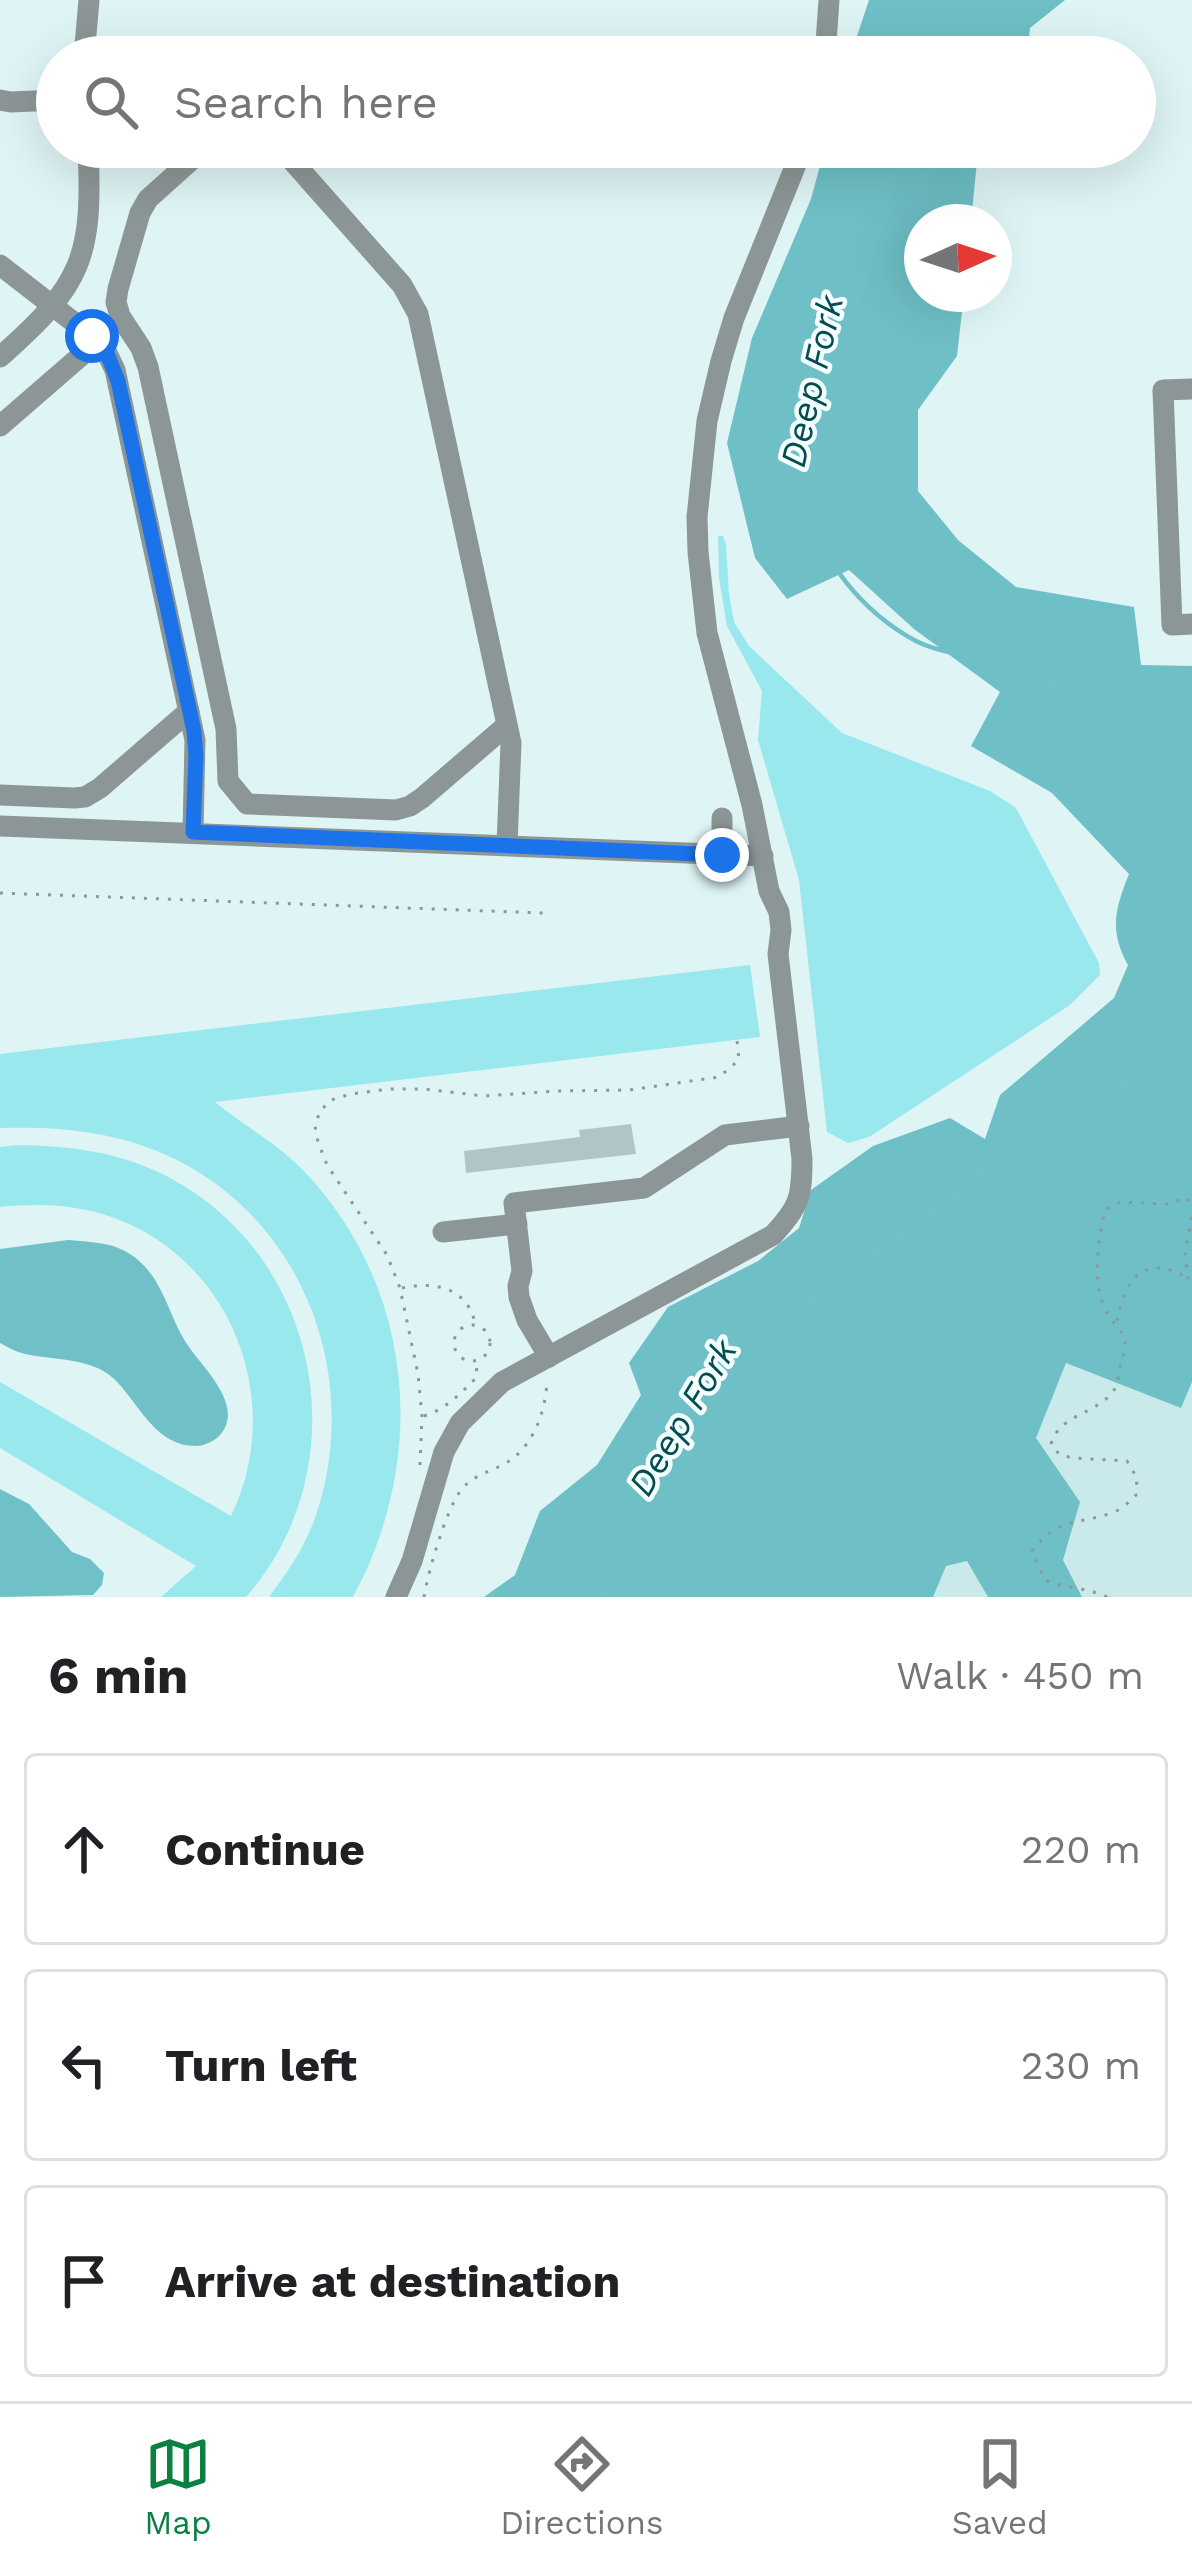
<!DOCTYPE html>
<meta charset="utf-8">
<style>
body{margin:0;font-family:"Work Sans",sans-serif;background:#f6f6f6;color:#202124}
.compass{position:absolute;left:904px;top:204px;width:108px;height:108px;border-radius:50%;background:#fff;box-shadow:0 12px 48px #0002;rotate:87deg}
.stop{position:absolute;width:36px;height:36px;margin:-27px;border:9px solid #1a73e8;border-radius:50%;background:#fff}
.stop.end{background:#1a73e8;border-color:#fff;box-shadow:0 3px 12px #0008}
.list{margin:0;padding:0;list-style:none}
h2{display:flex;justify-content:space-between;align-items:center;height:156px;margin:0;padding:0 48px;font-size:51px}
h2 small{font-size:39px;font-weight:400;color:#757577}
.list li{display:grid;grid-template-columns:78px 1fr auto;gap:36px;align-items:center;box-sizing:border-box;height:192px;margin:0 24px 24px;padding:0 24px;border:3px solid #e0e0e0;border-radius:12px}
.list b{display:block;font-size:45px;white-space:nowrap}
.list em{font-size:39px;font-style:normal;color:#757577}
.icon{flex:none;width:66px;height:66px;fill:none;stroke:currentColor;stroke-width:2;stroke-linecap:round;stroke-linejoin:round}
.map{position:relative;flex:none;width:1192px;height:1597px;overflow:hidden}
.search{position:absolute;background:#fff;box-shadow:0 12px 48px #0002;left:36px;right:36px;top:36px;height:132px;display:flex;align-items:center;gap:30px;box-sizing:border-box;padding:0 42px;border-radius:66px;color:#757577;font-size:45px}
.sheet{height:804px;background:#fff}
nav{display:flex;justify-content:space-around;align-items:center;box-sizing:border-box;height:168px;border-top:3px solid #e0e0e0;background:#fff;font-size:33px;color:#757577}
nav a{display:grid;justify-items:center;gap:6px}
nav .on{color:#0b8043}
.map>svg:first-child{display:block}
.built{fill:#cae9eb}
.green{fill:#99e8ee}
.forest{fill:#6ec0c6}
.water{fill:#6fc1c7}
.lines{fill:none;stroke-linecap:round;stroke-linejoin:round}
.stream{stroke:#6fc1c7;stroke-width:4.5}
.building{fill:#b0c5c7}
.path{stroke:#899999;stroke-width:3;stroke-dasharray:3 9;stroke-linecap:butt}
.minor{stroke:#8d9696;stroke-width:21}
.route{stroke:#1a73e8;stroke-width:15}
.labels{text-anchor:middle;stroke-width:9;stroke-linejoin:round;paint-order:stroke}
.water-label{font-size:36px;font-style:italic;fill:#004e52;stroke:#f5feff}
</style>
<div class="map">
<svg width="1192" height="1597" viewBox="0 0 1192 1597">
<rect width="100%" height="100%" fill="#def4f5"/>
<polygon class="built" points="1192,1168 1192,1597 824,1597"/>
<g class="green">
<polygon points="718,536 723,536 726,544 729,594 734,622 749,646 842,733 990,791 1016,808 1099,963 1100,975 1070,1005 869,1137 848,1143 827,1132 799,880 758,740 762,691 727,626 719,578"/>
<path d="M750,965l10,72 -545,65c27,23 61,40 87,67 113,117 127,288 51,428h-84c18,-24 36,-50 46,-79 47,-135 -7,-292 -138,-358 -56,-28 -115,-34 -177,-32v-74z"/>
<path d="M19,1145c53,1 103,7 151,33 152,81 190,289 76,419h-85l35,-31 -196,-118v-66l231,134c59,-121 -6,-273 -140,-305 -30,-7 -60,-7 -91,-4v-60z"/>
</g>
<g class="forest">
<polygon points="869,0 1065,0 1030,28 1027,57 850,57"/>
<path d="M825,147h156l-3,4 -7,71h-49v72h42l-7,62 -39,54v81l40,49 58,47 118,20 7,58 51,1v716l-11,26 -115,-45 -30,75 44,64 -17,58 19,37h-94l-21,-36 -21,5 -13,31h-449l31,-22 25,-64 57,-46 44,-70 -12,-32 39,-56 90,-46 41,-33 12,-38 62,-44 77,-28 35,21 15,-44 114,-97 14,-33c-19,-34 -13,-56 1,-91l-77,-81 -81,-47 29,-54 -86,-63 -65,-59 -62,29 -32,-41 -28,-115 25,-105 59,-139z"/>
</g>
<g class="water">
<path d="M68,1240c21,2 44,2 62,14 35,23 37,62 59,93 15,22 56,59 31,88 -5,6 -16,11 -24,11 -42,0 -57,-44 -83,-68 -21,-20 -60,-18 -88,-24 -9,-2 -17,-7 -25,-11v-94z"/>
<polygon points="0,1489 29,1504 72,1552 90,1559 104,1573 102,1585 93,1595 0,1597"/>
</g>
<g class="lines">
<g class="stream">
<polyline points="933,57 952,0"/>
<path d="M905,147c-16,53 -32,105 -49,158 -19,62 -46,128 -44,195 1,57 55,115 104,141 22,11 47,13 71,19 37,8 78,25 107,50 49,41 81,101 98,162"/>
<polyline points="597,1597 626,1571 731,1375 773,1323 826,1290 884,1244 923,1221 997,1160 1163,1062 1192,1042"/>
</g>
</g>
<polygon class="building" points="631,1124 636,1154 466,1173 464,1151 580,1137 579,1130"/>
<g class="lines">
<g class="path">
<polyline points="0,893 543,913"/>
<polyline points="1192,1217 1185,1255 1188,1278 1192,1282"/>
<path d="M402,1288c31,-7 65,-1 73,35"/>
<path d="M1117,1321c8,-43 27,-68 71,-43"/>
<circle cx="472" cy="1343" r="18"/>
<path d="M424,1416c22,-7 37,-23 52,-38l1,-15"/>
<polyline points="420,1465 422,1416 418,1374 400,1288 387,1255 327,1165 318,1142 315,1126 320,1111 331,1100 351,1094 389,1089 424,1089 484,1096 558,1091 629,1090 719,1077 739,1060 737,1040"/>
<path d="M424,1597c4,-25 22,-87 37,-107 10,-13 25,-17 39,-24 32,-14 46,-54 47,-86"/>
<path d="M1107,1597c-20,-10 -42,-8 -62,-17l-13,-29c26,-34 44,-26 80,-38 9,-3 17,-11 24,-18l1,-17 -10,-17 -55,-3 -13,-4 -8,-10c9,-31 46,-29 63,-54 4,-6 5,-20 7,-27 1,-6 5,-12 4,-19 0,-14 -13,-20 -18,-31 -16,-31 -9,-71 -2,-103l15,-8 47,2 20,-6 5,7"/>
</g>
<g class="minor">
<polyline points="84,57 89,0"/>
<polyline points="825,57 829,0"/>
<polyline points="0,100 11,102 57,100"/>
<polyline points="206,147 148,199 140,213 118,289 116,302 120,316 141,348 148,367 226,729 228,781 247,804 396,810 410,806 422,798 507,725"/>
<polyline points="280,147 402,285 418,314 511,743 507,845"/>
<polyline points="0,265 98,341 106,351 115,370 195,740 193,833"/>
<path d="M0,357c83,-73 93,-100 88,-210"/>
<polyline points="1192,389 1163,390 1172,625 1192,624"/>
<polyline points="0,426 98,341"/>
<polyline points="0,795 74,798 85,797 100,788 189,711"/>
<polyline points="722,818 722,855"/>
<polyline points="0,826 763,856"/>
<polyline points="443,1232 517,1224"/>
<polyline points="549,1357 527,1320 519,1297 518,1286 522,1271 514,1203 644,1188 725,1135 799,1126"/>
<path d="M396,1597l16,-36 32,-109 16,-29 42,-41 271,-147c26,-28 29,-37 29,-76l-24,-205 3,-24 -2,-18 -10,-21 -17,-86 -45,-172 -9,-81 -1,-35 10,-96 14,-60 13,-43 69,-171"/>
</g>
</g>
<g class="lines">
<polyline class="route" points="92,336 106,351 118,381 194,731 196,755 193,832 722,855"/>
</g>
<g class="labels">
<g class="water-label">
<text transform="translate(811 381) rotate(-77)" y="13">Deep Fork</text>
<text transform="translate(682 1417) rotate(-59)" y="13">Deep Fork</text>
</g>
</g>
</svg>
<svg class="compass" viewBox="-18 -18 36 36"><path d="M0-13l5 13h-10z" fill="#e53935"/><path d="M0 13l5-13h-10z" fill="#757577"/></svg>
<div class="stop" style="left:92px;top:336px"></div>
<div class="stop end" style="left:722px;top:855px"></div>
<div class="search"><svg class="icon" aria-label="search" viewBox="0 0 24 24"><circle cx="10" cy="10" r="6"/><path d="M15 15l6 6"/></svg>Search here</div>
</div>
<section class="sheet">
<h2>6 min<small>Walk · 450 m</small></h2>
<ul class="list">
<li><svg class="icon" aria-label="ahead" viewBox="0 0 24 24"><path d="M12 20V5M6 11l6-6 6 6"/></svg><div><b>Continue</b></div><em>220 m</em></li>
<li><svg class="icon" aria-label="left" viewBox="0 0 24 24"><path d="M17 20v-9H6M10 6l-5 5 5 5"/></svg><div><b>Turn left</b></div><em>230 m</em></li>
<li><svg class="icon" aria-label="arrive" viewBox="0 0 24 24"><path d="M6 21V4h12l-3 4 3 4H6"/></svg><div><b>Arrive at destination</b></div></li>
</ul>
</section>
<nav>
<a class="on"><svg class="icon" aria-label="map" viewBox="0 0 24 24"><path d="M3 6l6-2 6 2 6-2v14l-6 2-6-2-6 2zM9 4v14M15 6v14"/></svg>Map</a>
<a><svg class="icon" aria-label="directions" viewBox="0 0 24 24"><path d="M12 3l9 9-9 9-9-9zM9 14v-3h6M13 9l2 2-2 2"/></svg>Directions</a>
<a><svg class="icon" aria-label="saved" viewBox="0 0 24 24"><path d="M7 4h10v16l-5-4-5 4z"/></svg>Saved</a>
</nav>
